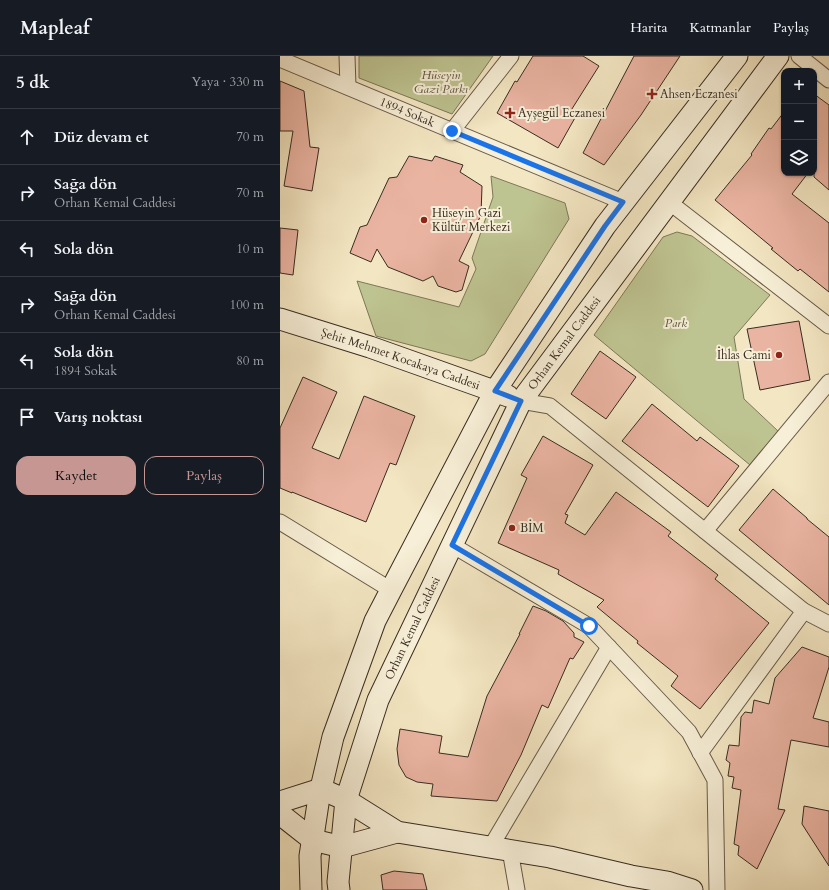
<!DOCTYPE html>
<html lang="tr">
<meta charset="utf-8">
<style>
body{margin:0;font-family:Cardo,serif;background:#20242c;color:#f1f3f6}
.controls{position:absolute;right:12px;top:12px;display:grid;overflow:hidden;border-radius:8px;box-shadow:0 1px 3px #0004}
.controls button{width:36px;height:36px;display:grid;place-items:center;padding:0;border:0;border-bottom:1px solid #363941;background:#171b24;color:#f1f3f6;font:20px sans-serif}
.stop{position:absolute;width:12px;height:12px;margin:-9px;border:3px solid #1a73e8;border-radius:50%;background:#fff}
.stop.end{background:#1a73e8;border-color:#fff;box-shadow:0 1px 4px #0008}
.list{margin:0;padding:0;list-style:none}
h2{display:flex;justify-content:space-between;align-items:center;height:52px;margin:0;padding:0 16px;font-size:17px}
h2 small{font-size:13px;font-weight:400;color:#9ea1a6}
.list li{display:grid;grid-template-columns:26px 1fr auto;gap:12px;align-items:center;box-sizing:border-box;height:56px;padding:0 16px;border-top:1px solid #363941}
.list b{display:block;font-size:15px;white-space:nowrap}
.list p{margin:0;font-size:13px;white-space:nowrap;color:#9ea1a6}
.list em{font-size:13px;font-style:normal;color:#9ea1a6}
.actions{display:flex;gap:8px;padding:12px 16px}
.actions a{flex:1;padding:9px 0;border:1px solid #c59692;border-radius:12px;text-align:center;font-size:14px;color:#c59692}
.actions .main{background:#c59692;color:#111}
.icon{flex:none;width:22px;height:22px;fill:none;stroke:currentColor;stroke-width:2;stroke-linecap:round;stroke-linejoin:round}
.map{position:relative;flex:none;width:549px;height:834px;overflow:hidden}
header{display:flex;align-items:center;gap:24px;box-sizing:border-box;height:56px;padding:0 20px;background:#171b24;border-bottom:1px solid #363941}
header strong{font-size:19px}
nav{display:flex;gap:22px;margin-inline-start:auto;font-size:14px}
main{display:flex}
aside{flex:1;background:#171b24}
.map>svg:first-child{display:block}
.green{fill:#bec491;stroke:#7c7859}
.building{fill:#eab4a2;stroke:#392c21}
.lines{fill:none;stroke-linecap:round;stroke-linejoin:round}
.street-casing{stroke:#685a49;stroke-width:17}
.secondary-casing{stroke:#392c21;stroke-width:23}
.street{stroke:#f7efd7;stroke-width:15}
.secondary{stroke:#f7efd7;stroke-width:21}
.route{stroke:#1a73e8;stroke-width:5}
.poi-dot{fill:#8f2418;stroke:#f7efd7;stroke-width:1.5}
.labels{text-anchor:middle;stroke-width:4;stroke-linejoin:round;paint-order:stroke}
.park-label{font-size:12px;font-style:italic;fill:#5a523d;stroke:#f7efd7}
.poi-label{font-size:12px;fill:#392c21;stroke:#f7efd7;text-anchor:start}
.street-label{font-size:12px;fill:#392c21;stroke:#f7efd7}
</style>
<header>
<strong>Mapleaf</strong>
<nav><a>Harita</a><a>Katmanlar</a><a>Paylaş</a></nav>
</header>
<main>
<aside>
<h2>5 dk<small>Yaya · 330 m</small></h2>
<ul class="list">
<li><svg class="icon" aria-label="ahead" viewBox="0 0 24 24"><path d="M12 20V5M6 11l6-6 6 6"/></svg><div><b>Düz devam et</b></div><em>70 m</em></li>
<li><svg class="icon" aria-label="right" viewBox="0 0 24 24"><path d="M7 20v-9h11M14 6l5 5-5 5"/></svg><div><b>Sağa dön</b><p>Orhan Kemal Caddesi</p></div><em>70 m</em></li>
<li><svg class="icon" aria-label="left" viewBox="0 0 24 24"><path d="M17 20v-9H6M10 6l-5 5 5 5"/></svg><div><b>Sola dön</b></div><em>10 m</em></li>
<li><svg class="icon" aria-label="right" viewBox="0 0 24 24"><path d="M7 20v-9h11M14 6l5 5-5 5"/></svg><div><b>Sağa dön</b><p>Orhan Kemal Caddesi</p></div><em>100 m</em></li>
<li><svg class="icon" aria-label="left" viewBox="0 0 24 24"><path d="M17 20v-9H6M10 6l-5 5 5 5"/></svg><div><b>Sola dön</b><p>1894 Sokak</p></div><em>80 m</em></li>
<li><svg class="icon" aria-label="arrive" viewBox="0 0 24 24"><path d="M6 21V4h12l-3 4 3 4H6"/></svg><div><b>Varış noktası</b></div></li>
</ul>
<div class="actions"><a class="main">Kaydet</a><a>Paylaş</a></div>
</aside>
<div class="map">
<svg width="549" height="834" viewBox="0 0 549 834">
<rect width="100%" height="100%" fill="#f3e6c2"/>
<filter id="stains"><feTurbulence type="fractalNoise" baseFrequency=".005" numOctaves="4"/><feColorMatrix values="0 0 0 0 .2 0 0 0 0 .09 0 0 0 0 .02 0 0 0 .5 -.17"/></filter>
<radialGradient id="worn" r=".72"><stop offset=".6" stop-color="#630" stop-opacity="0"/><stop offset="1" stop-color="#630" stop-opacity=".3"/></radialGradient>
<g class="green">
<polygon points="79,0 213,0 172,58 79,22"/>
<polygon points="211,120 285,147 289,163 205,298 191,305 96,280 77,225 179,251 196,213 192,202 213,141"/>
<polygon points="397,176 412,180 490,239 454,281 464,343 499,376 470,409 314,279 383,181"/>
</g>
<g class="building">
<polygon points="253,0 303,0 319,10 290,56 296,60 278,92 217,57 235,25 237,26"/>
<polygon points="354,0 400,0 361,59 324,109 303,97"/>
<polygon points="0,25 24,35 30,91 39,92 32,135 4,130 13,75 0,75"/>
<polygon points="534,38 549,49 549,134 534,121"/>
<polygon points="504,56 504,117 528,117 512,138 549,167 549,236 520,213 518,215 491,193 493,192 435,144 472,99 471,98 489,72 491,73"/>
<polygon points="129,100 152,105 155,100 183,109 180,116 202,130 201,159 179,205 189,210 182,234 176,236 158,230 153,220 143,225 108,211 97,193 91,206 70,197 80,171 87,169 109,122 117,121"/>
<polygon points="0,172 18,174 13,219 0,217"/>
<polygon points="519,265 530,324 480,334 467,273"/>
<polygon points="320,295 356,321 326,363 291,338"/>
<polygon points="23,321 57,336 32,392 59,403 84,340 135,360 116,409 110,407 86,466 12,436 12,437 0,432 0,372"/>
<polygon points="372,348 417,385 420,381 459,410 428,451 342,385"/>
<polygon points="263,380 313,409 285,458 288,459 285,467 305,479 336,436 391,476 388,480 438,519 435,523 489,567 420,653 391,630 398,620 357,587 358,585 317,551 324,544 278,518 279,514 218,487 247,422 241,419"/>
<polygon points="493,433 527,462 527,463 549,481 549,549 459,474"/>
<polygon points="253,550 266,555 283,565 294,577 294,581 304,586 293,603 290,602 268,652 262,649 241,699 217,745 151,740 153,728 137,726 126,721 119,709 117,693 120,673 162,680 159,697 188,701 207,640 240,578 239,578"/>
<polygon points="522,591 549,601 549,611 533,662 549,666 549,691 511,684 498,753 505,754 477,813 458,799 459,790 454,788 461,734 452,732 454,721 448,720 450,707 446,704 449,689 459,690 461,661 465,656 472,657 474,644 489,648 495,622"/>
<polygon points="524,750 549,755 549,810 522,768"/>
<polygon points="114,815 143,818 147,834 103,834 101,819"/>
</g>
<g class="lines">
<defs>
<g id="street">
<polyline points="67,0 68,31"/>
<polyline points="519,0 549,24"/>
<path id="s1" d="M0,3l343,143"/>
<polyline points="172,75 231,0"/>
<polyline points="389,146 549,270"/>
<polyline points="241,345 270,350 524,555 549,568"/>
<polyline points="0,466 111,534"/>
<polyline points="425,475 549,326"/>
<polyline points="172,489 309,570 409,676 435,724 437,834"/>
<polyline points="420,697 524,555"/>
<polyline points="210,792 329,591"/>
<polyline points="230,794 237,834"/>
</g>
<g id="secondary">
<path id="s2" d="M0,263l90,28 138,49"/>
<polyline points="0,746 41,733 66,744 117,776 270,801 351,820 387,826 412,834"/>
<polyline points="0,758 33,784 62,791 117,776"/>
<polyline points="31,834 30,800 39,741 53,681 95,565 111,534 215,335 325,170 457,0"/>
<path id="s3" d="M59,834l-1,-8 8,-82 32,-100 143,-299 257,-345"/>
</g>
</defs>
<use href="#street" class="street-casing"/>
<use href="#secondary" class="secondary-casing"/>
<use href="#street" class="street"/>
<use href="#secondary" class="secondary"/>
</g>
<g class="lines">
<polyline class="route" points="172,75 343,146 325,170 215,335 241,345 172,489 309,570"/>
</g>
<g class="poi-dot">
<path d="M370 32h4v4h4v4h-4v4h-4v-4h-4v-4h4z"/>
<path d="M228 51h4v4h4v4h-4v4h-4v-4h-4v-4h4z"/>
<circle cx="144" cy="164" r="4"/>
<circle cx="499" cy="299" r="4"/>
<circle cx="232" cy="472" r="4"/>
</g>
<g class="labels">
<g class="park-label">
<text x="161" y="23">Hüseyin<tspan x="161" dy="14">Gazi Parkı</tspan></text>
<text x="396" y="271">Park</text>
</g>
<g class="poi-label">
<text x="380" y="42">Ahsen Eczanesi</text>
<text x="238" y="61">Ayşegül Eczanesi</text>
<text x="152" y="161">Hüseyin Gazi<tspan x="152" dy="14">Kültür Merkezi</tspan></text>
<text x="491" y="303" text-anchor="end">İhlas Cami</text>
<text x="240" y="476">BİM</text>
</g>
<g class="street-label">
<text dy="4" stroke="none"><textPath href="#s1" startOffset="138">1894 Sokak</textPath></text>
<text dy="4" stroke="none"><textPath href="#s3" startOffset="599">Orhan Kemal Caddesi</textPath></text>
<text dy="4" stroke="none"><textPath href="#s2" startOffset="127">Şehit Mehmet Kocakaya Caddesi</textPath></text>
<text dy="4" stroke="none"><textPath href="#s3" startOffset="275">Orhan Kemal Caddesi</textPath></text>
</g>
</g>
<rect width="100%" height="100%" filter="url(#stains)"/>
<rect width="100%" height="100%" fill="url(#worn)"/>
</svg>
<div class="controls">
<button>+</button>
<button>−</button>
<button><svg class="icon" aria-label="layers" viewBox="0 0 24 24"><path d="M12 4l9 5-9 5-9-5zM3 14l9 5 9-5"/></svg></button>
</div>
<div class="stop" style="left:309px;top:570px"></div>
<div class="stop end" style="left:172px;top:75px"></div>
</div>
</main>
